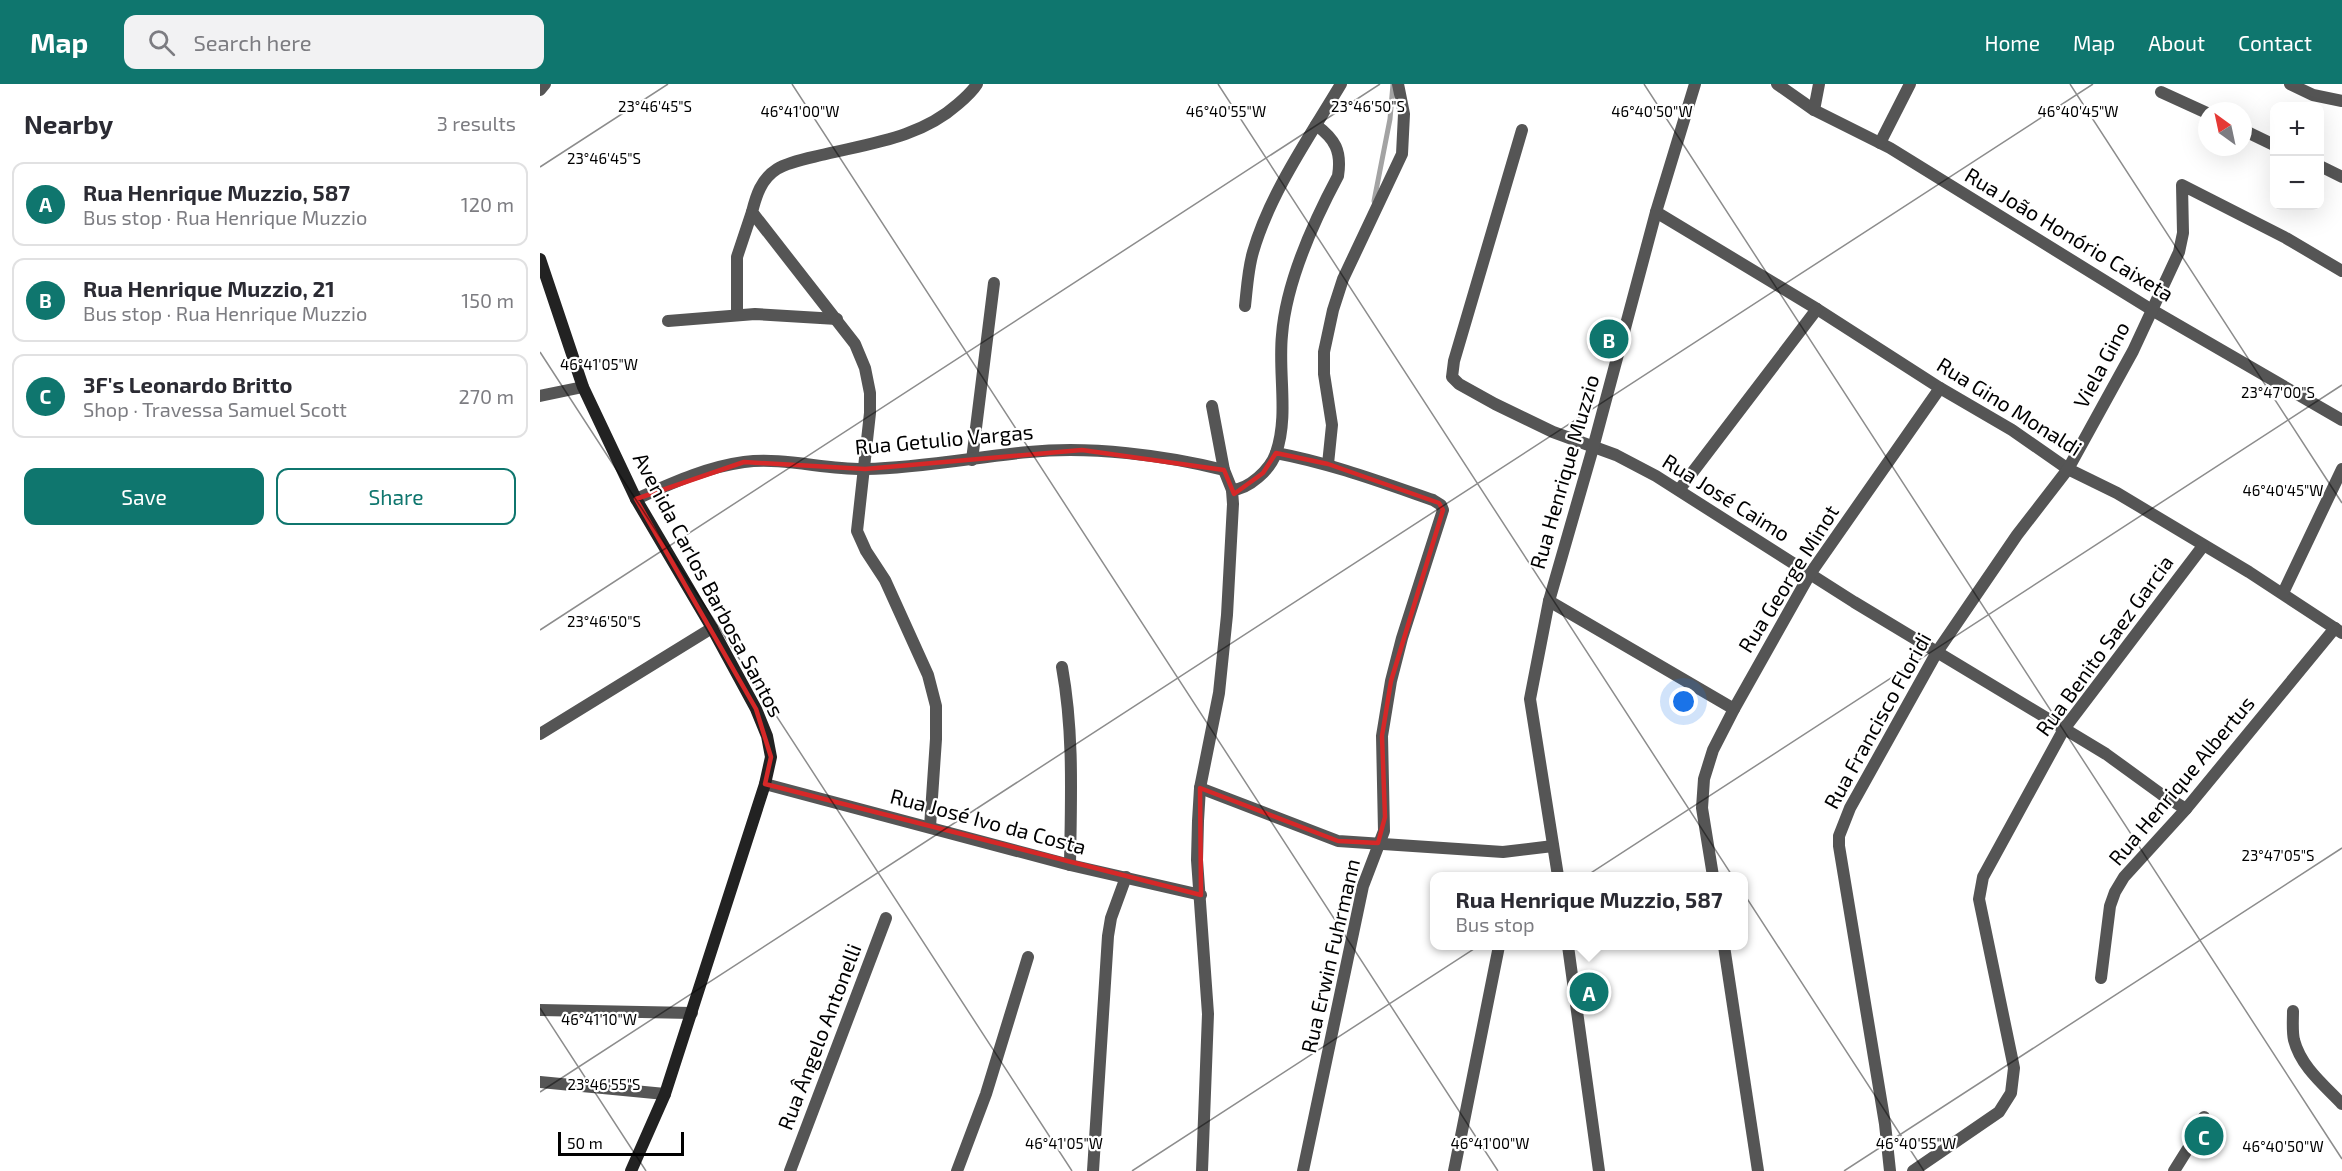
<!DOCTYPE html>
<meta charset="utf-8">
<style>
body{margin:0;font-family:"Exo 2",sans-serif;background:#f2f2f3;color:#2b2b33}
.controls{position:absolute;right:18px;top:18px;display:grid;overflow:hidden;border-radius:12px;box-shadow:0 6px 24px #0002}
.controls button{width:54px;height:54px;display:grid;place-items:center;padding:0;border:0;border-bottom:2px solid #e1e1e2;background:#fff;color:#2b2b33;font:30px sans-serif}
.compass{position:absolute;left:1658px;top:18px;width:54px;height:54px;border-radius:50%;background:#fff;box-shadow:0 6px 24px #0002;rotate:327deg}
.scale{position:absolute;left:18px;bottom:15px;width:126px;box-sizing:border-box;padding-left:6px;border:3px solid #000;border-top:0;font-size:16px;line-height:21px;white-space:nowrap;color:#000;-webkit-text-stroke:4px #fff;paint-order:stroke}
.you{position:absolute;left:1144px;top:618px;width:21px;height:21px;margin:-15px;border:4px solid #fff;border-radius:50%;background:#1a73e8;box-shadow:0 0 0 9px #1a73e833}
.badge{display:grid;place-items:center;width:39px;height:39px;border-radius:50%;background:#0f766e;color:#fff;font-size:20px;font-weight:700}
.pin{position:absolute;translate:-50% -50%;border:3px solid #fff;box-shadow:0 2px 6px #0006}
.popup{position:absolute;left:890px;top:788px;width:318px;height:78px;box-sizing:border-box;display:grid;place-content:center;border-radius:12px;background:#fff;filter:drop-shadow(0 2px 4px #0005);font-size:20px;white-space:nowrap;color:#7c7c81}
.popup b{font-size:22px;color:#2b2b33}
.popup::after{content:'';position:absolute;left:50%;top:100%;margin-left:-12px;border:12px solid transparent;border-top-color:#fff}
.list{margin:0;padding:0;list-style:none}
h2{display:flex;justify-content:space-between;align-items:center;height:78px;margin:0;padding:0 24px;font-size:26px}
h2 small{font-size:20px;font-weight:400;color:#7c7c81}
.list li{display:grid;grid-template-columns:39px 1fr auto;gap:18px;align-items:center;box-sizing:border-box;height:84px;margin:0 12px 12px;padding:0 12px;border:2px solid #e1e1e2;border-radius:12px}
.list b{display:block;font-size:22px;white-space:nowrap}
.list p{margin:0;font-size:20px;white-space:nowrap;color:#7c7c81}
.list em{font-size:20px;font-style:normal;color:#7c7c81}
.actions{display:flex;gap:12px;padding:18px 24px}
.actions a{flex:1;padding:14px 0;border:2px solid #0f766e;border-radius:12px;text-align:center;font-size:21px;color:#0f766e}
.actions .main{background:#0f766e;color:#fff}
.icon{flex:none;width:33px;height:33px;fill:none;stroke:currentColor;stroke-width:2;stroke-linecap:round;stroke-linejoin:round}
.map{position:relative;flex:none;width:1802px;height:1087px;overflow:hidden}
header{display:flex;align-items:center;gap:36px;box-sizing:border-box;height:84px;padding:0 30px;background:#0f766e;color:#fff}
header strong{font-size:28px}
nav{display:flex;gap:33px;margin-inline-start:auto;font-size:21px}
.search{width:420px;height:54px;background:#f2f2f3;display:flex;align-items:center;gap:15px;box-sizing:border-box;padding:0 21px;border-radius:12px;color:#7c7c81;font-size:22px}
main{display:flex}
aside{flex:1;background:#fff}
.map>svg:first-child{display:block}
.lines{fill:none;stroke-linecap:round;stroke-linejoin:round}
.stream{stroke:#a3a3a3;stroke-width:5}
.minor{stroke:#555;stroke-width:12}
.secondary{stroke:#222;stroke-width:12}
.marked{fill:none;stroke:#d62828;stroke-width:4.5;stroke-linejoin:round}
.ticks{fill:none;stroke:#000;stroke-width:1.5;stroke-opacity:0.45}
.labels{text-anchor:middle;stroke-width:4.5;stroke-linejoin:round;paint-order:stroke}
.street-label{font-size:21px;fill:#000;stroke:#fff}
.ticks-label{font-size:15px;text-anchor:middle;fill:#000;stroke:#fff;stroke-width:4.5;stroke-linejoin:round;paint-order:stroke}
</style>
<header>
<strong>Map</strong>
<div class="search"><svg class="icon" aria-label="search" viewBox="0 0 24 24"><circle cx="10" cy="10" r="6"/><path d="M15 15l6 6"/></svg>Search here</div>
<nav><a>Home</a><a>Map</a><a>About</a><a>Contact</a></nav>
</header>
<main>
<aside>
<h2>Nearby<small>3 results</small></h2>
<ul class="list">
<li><span class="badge">A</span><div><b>Rua Henrique Muzzio, 587</b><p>Bus stop · Rua Henrique Muzzio</p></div><em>120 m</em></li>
<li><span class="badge">B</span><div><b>Rua Henrique Muzzio, 21</b><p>Bus stop · Rua Henrique Muzzio</p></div><em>150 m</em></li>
<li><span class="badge">C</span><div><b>3F's Leonardo Britto</b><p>Shop · Travessa Samuel Scott</p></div><em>270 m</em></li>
</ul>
<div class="actions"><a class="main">Save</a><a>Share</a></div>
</aside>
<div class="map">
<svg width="1802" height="1087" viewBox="0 0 1802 1087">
<rect width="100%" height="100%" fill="#fff"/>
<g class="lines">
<polyline class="stream" points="834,117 850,35 853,0"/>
<g class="minor">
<polyline points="1237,0 1274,26 1350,64 1612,226 1802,336"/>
<polyline points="1750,0 1773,11 1802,17"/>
<polyline points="0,6 5,0"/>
<polyline points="1621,8 1667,29"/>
<polyline points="1274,26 1279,0"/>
<polyline points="982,46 914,277 912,293 919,300 955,320 1013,348 1076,371 1116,392 1314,518 1566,670 1621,710 1646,725"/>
<polyline points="1703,46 1734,61"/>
<polyline points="1340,59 1370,0"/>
<polyline points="1780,82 1802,93"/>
<polyline points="1116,128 1277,225 1400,304 1472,346 1528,385 1577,409 1709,488 1802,549"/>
<path d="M705,222c2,-18 3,-37 8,-54 17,-59 57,-116 88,-168"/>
<polyline points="197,231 197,173 212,128"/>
<polyline points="128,237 215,230 297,235"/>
<polyline points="0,312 43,303"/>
<path d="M736,369c54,10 105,29 157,47l8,5 2,5 -41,128 -11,43 -9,55 2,95 -21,55 -60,285"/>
<polyline points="432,376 454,199"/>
<polyline points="788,380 792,341 784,290 784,268 793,226 803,195 862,70 864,30 858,0"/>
<path d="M692,406c17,-1 38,-20 44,-37 13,-37 2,-80 6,-118 4,-52 32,-114 56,-159 4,-25 -3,-37 -22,-51"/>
<polyline points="1139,406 1277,225"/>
<path d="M96,415c34,-15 70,-32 108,-37 40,-5 82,8 122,7 55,-1 109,-12 163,-17 62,-6 135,3 195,18"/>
<polyline points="1743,509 1802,385"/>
<polyline points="1009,517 1194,625"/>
<path d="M522,583c12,66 9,131 8,198"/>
<polyline points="0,650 172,544"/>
<polyline points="225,700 530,781 661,811"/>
<polyline points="660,704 798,757 963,768 1013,762"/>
<path d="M390,743l6,-88v-33l-8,-31 -43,-95 -19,-29 -9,-20 13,-118v-20l-5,-25 -10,-24 -103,-132c4,-16 9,-33 25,-43 13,-8 33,-11 49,-15 47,-11 95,-17 132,-50 7,-6 14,-12 19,-20"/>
<polyline points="1018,792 990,615 1009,517 1053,364 1116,128 1155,0"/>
<polyline points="1173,792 1162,724 1164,695 1173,666 1194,625 1270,490 1400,304"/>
<polyline points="1028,862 1059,1087"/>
<polyline points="1184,862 1218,1087"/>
<polyline points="1561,894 1570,822 1575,808 1584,793 1646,725 1795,544"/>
<polyline points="0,926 152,929"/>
<path d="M1753,927c0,9 -1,20 1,29 7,27 30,45 48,64"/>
<polyline points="0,998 125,1010"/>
<polyline points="250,1087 346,834"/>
<polyline points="417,1087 446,1010 488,873"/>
<polyline points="553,1087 568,852 571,834 586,793"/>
<polyline points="662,1087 668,930 657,776 658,737 660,704 679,609 687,531 693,420 692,406 684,386 672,322"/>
<polyline points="914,1087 959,862"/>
<polyline points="1350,1087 1345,1040 1299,762 1299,752 1310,724 1397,568 1477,451 1528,385 1593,267 1639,168 1643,149 1642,101 1746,154 1802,187"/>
<polyline points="1373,1087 1459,1028 1471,1009 1474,984 1439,815 1443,793 1524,645 1663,462"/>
<polyline points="1634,1087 1654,1055 1664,1033"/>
</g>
<polyline class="secondary" points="0,175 43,303 96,415 172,544 216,625 227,652 231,673 225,700 125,1010 91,1087"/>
</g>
<path class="marked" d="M542,366l142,20 10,24 29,-21 13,-20 52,11 111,39 4,7 -52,171 -9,55 3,81 -7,26 -40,-2 -138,-53 1,107 -436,-111 6,-27 -15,-48 -120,-210 108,-37 121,7z"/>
<path class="ticks" d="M252,0l706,1087M678,0l706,1087M1104,0l698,1075M1530,0l272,419M0,83l128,-83M0,268l532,819M0,546l840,-546M0,924l106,163M0,1008l1553,-1008M592,1087l1210,-786M1304,1087l498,-323"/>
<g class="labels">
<g class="street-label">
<text transform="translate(1529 151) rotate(31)" y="7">Rua João Honório Caixeta</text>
<text transform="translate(1562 281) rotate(-62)" y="7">Viela Gino</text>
<text transform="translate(1469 323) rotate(32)" y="7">Rua Gino Monaldi</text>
<text transform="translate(404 356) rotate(-5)" y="7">Rua Getulio Vargas</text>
<text transform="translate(1025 388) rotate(-74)" y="7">Rua Henrique Muzzio</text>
<text transform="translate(1186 414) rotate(32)" y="7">Rua José Caimo</text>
<text transform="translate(1249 495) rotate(-58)" y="7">Rua George Minot</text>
<text transform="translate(168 501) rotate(62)" y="7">Avenida Carlos Barbosa Santos</text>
<text transform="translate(1565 562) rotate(-54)" y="7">Rua Benito Saez Garcia</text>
<text transform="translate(1338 637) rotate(-61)" y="7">Rua Francisco Floridi</text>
<text transform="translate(1642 697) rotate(-50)" y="7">Rua Henrique Albertus</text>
<text transform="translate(448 738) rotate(15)" y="7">Rua José Ivo da Costa</text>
<text transform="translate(791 872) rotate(-77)" y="7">Rua Erwin Fuhrmann</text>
<text transform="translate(280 953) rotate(-69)" y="7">Rua Ângelo Antonelli</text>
</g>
</g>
<g class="ticks-label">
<text x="115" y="28">23°46'45"S</text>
<text x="828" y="28">23°46'50"S</text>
<text x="260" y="33">46°41'00"W</text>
<text x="686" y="33">46°40'55"W</text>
<text x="1112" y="33">46°40'50"W</text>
<text x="1538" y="33">46°40'45"W</text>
<text x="64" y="80">23°46'45"S</text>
<text x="59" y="286">46°41'05"W</text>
<text x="1738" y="314">23°47'00"S</text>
<text x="1743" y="412">46°40'45"W</text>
<text x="64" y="543">23°46'50"S</text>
<text x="1738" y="777">23°47'05"S</text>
<text x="59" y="941">46°41'10"W</text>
<text x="64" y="1006">23°46'55"S</text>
<text x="524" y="1065">46°41'05"W</text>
<text x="950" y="1065">46°41'00"W</text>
<text x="1376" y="1065">46°40'55"W</text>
<text x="1743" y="1068">46°40'50"W</text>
</g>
</svg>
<div class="controls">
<button>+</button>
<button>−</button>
</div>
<svg class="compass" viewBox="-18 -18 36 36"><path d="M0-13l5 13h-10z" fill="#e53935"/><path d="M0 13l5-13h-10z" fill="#7c7c81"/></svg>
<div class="scale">50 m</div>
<div class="you"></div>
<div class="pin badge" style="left:1049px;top:908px">A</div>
<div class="popup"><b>Rua Henrique Muzzio, 587</b>Bus stop</div>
<div class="pin badge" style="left:1069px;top:255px">B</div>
<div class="pin badge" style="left:1664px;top:1052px">C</div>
</div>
</main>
